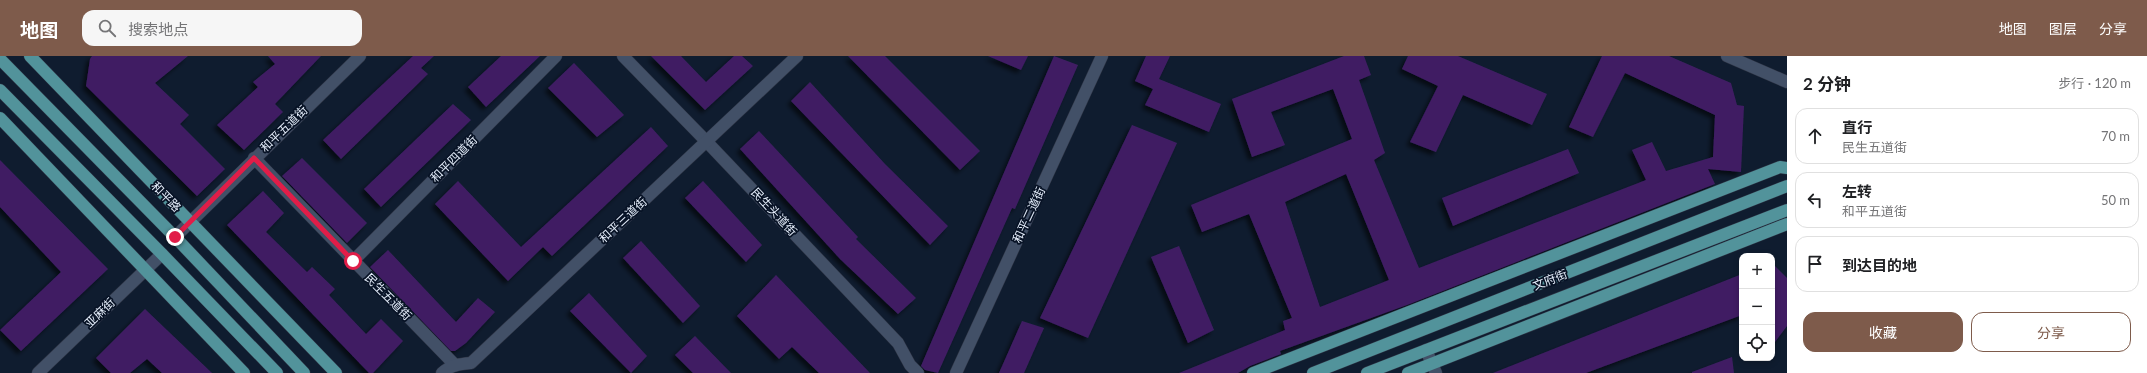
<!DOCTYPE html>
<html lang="zh">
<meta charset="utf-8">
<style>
body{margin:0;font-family:Lato,"Noto Sans SC",sans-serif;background:#f6f6f6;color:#202124}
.controls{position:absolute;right:12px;bottom:12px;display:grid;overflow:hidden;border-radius:8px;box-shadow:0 2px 6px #0003}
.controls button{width:36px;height:36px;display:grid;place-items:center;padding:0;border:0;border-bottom:1px solid #e0e0e0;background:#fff;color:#202124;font:20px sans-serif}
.stop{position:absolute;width:12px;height:12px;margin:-9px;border:3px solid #e11d48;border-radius:50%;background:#fff}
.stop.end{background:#e11d48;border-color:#fff;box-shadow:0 1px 4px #0008}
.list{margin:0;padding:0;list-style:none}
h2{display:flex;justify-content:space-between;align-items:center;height:52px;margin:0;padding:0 16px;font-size:17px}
h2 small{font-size:13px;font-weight:400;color:#757577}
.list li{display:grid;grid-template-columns:26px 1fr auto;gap:12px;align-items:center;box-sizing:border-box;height:56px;margin:0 8px 8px;padding:0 8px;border:1px solid #e0e0e0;border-radius:12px}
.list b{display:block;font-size:15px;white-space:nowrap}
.list p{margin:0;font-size:13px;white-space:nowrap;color:#757577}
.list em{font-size:13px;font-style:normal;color:#757577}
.actions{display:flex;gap:8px;padding:12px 16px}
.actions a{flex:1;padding:9px 0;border:1px solid #7e5b4b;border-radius:12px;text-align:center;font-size:14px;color:#7e5b4b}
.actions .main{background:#7e5b4b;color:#fff}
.icon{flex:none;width:22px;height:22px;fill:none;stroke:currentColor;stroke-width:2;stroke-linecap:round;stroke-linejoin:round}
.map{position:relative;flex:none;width:1787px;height:317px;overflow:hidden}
header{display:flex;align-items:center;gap:24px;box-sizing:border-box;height:56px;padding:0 20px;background:#7e5b4b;color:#fff}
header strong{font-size:19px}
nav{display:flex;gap:22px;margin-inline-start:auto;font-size:14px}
.search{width:280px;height:36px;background:#f6f6f6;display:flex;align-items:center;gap:10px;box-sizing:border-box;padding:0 14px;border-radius:12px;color:#757577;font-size:15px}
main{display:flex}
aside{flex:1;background:#fff}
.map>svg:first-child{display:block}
.building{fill:#3f1e63;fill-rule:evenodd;filter:url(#shadow)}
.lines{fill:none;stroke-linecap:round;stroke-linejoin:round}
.street-casing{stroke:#2e3444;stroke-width:13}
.secondary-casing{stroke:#2e3444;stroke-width:13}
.primary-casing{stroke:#2e3444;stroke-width:13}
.street{stroke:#425067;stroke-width:12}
.secondary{stroke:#425067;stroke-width:12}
.primary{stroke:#52939b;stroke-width:12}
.route{stroke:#e11d48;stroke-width:5}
.labels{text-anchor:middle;stroke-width:3.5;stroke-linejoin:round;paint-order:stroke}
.street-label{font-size:12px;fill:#e4edfa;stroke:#071225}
</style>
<header>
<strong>地图</strong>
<div class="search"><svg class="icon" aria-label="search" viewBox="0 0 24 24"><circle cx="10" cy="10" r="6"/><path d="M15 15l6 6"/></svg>搜索地点</div>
<nav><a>地图</a><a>图层</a><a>分享</a></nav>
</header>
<main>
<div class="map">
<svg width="1787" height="317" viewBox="0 0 1787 317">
<defs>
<filter id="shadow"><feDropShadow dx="-3.5" dy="3.5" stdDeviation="2" flood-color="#0009"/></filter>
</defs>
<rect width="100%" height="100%" fill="#0f1c2f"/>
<g class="building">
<polygon points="92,0 188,0 155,27 189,59 180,68 225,113 197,140 86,30 90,3"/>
<polygon points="268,0 321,0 275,48 283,56 244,94 217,69 258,31 253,26 275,8"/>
<polygon points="413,0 434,0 421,12 428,18 341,103 323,84"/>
<polygon points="501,0 540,0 486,51 468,31"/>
<polygon points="651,0 681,0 706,26 734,0 742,0 753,10 705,54"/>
<polygon points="848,0 885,0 980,95 960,114"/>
<polygon points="988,0 1028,0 1021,14"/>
<polygon points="1054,0 1078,9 1015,153 1012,152 938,317 925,314 921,310"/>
<polygon points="1146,0 1170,0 1159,23 1221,48 1209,76 1145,49 1153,33 1135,25"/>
<path d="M1344,0h20l7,19 -12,5 26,73 -11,7 45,108 227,-88 -14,-30 20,-8 14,29 47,-14 2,-42 -90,-42 -32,64 -24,-10 33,-71h67l62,27 6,22 7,1 -3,66 -33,-3 7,15 -308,121 -127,46 1,3 -31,12 -12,7h-59l106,-43 -2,-9 9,-3 -43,-104 -47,18 -11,-27 161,-66 -19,-50 -62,23 14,33 -33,12 -20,-58zM1346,118l43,106 -69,27 -35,-105z"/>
<polygon points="1408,0 1458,0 1547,38 1532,69 1463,39 1436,96 1410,86 1438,30 1402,13"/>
<polygon points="574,7 624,59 597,81 548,32"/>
<polygon points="810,26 885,108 948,170 930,189 791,45"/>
<polygon points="453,48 471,64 381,151 364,133"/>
<polygon points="1132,69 1177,87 1088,282 1040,262"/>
<polygon points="651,71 668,90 552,200 543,191 508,225 435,148 458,125 521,191"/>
<polygon points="759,75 858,181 856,183 916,242 898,258 840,203 740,93"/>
<polygon points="1568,93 1579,117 1453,170 1442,142"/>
<polygon points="302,102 367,167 347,187 282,120"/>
<polygon points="0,104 108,213 21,295 0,274 61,216 0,151"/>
<polygon points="703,125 762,189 746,206 685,142"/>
<polygon points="263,135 284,157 266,176 307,216 312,211 335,233 329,239 366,278 381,263 403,285 373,317 369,317 227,169"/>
<polygon points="641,185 700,250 683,267 623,202"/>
<polygon points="1179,190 1214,274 1188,287 1151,201"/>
<polygon points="388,194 456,266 478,242 495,256 466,287 455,295 451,295 370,211"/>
<polygon points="1772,207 1787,222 1787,270 1772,290"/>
<polygon points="1742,218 1742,259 1586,317 1493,317"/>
<polygon points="776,219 870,317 819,317 792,291 779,303 737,260"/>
<polygon points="589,237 647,300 631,317 570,255"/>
<polygon points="145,253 212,317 162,317 147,303 130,317 111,317 96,302"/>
<polygon points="1022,265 1044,272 1024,317 999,317"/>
<polygon points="695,280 731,317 693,317 675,299"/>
<polygon points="1732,301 1734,317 1692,317 1692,316"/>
</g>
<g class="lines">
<defs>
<g id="street">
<polyline points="623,0 706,85 898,287 910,309 918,317"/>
<polyline points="254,102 455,309"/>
<polyline points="175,181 360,0"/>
<polyline points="353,205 556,0"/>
<path d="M442,317c8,-8 19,-9 29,-10l326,-307"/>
</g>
<g id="secondary">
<polyline points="1727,0 1787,26"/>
<polyline points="1426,294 1436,317"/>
<polyline points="38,317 162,198"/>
<polyline points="956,317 1102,0"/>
</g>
<g id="primary">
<polyline points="30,0 336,317"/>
<polyline points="0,3 175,181 304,317"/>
<polyline points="0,34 162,198 277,317"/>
<polyline points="0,62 244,317"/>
<polyline points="1253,317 1780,111 1787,112"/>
<polyline points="1313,317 1787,130"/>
<polyline points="1367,317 1787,154"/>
<polyline points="1408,317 1787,168"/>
</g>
</defs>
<use href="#street" class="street-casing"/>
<use href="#secondary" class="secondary-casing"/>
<use href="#primary" class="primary-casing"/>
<use href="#street" class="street"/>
<use href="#secondary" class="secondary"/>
<use href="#primary" class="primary"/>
</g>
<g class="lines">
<polyline class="route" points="175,181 254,102 353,205"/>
</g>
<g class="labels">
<g class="street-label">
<text transform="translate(284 73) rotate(-44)" y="4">和平五道街</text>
<text transform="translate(454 103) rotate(-45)" y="4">和平四道街</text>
<text transform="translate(166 141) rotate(46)" y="4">和平路</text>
<text transform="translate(774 156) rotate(47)" y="4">民生头道街</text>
<text transform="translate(1029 159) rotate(-65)" y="4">和平二道街</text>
<text transform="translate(623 164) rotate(-43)" y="4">和平三道街</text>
<text transform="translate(1550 224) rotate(-21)" y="4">文府街</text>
<text transform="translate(388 241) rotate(45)" y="4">民生五道街</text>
<text transform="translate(100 257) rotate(-44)" y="4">亚麻街</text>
</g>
</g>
</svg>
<div class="controls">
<button>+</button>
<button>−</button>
<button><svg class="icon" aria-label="locate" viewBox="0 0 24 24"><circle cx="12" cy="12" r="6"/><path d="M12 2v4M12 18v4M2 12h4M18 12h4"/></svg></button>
</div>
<div class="stop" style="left:353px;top:205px"></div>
<div class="stop end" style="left:175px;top:181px"></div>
</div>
<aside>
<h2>2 分钟<small>步行 · 120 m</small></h2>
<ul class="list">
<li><svg class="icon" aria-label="ahead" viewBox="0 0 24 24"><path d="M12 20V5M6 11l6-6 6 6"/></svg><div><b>直行</b><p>民生五道街</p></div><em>70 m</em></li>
<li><svg class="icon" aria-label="left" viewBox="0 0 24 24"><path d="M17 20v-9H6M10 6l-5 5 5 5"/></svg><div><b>左转</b><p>和平五道街</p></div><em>50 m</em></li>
<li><svg class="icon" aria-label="arrive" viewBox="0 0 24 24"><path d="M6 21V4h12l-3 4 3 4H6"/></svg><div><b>到达目的地</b></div></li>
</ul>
<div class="actions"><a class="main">收藏</a><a>分享</a></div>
</aside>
</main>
